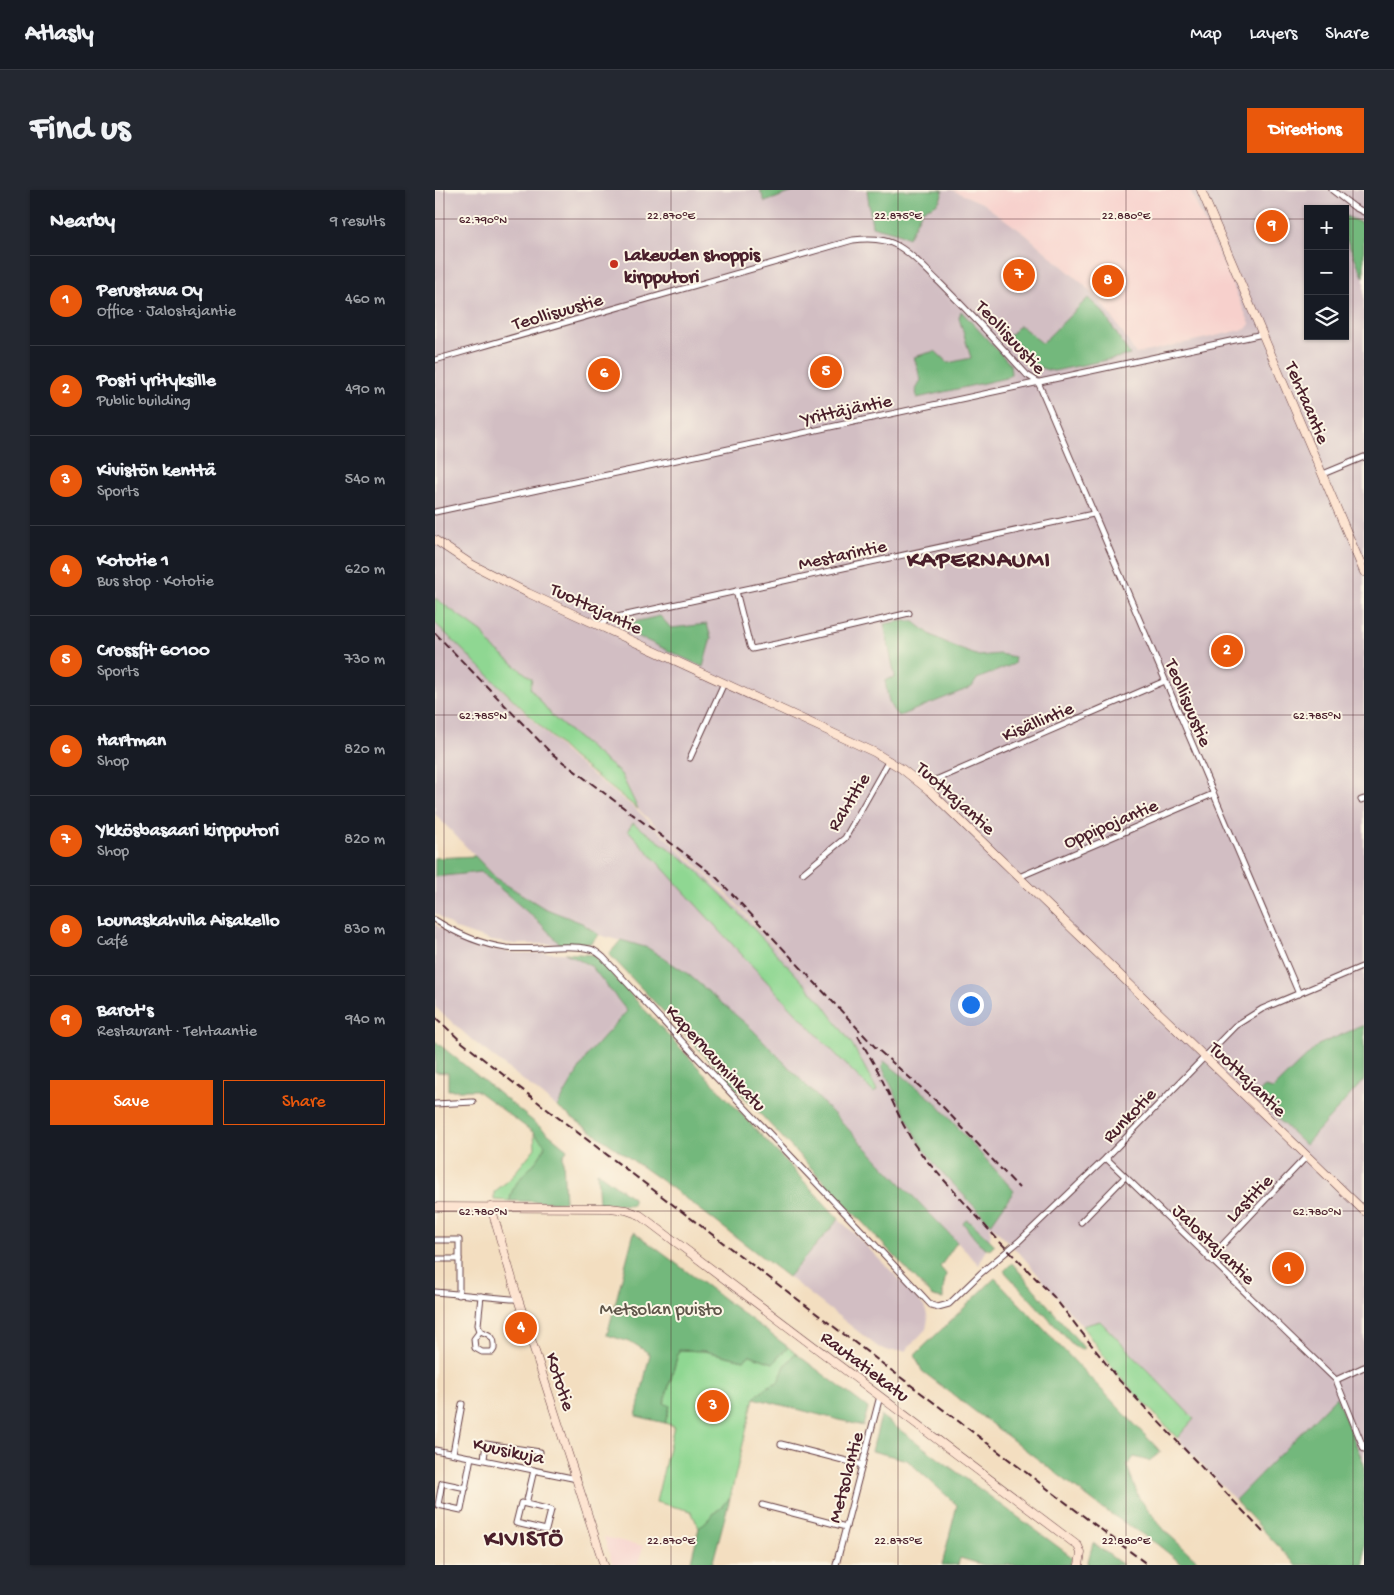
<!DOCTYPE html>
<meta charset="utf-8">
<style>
body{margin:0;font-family:"Gochi Hand",sans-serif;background:#242831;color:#f1f3f6}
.controls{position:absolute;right:15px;top:15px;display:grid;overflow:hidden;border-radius:0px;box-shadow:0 1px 4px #0004}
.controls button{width:45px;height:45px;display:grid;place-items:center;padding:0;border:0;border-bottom:1px solid #363941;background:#171b24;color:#f1f3f6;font:25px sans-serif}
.you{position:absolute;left:535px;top:814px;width:18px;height:18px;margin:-12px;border:4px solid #fff;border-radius:50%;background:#1a73e8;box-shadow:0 0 0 8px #1a73e833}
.badge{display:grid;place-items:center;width:32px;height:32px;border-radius:50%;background:#ea580c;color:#fff;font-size:16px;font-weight:700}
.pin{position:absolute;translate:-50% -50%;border:2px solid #fff;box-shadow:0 1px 5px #0006}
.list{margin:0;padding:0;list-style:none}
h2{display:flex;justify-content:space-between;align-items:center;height:65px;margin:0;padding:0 20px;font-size:21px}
h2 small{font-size:16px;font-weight:400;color:#9ea1a6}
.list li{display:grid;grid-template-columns:32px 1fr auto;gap:15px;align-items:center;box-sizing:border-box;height:90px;padding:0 20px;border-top:1px solid #363941}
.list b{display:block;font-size:19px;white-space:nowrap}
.list p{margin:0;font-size:16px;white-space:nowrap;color:#9ea1a6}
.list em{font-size:16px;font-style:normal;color:#9ea1a6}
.actions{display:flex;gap:10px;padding:15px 20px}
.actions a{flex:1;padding:11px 0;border:1px solid #ea580c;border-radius:0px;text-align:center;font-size:18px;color:#ea580c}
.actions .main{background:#ea580c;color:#fff}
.icon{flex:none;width:28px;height:28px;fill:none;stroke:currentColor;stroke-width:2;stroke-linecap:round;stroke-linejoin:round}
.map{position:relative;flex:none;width:929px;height:1375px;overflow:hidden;border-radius:0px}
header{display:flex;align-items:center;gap:30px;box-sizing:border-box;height:70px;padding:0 25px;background:#171b24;border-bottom:1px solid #363941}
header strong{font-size:24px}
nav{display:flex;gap:28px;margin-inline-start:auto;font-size:18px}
.intro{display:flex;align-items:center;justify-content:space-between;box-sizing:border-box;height:120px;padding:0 30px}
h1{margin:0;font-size:35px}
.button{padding:12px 22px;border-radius:0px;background:#ea580c;color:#fff;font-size:18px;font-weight:700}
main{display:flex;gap:30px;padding:0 30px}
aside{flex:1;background:#171b24;border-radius:0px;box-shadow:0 1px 4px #0004}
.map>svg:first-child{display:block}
.built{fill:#f7d0cc}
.industrial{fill:#d2bec3;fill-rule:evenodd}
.green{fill:#8fd792;stroke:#6c7b5e}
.forest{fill:#73b87c;stroke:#5e6c54}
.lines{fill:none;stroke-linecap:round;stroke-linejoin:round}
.street-casing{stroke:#633c41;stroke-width:7}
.secondary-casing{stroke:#633c41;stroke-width:9}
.street{stroke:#fff;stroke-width:5}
.secondary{stroke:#fde4d1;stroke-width:8}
.rail{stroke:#4a1f2b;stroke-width:2;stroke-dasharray:8 4;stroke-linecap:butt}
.ticks{fill:none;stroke:#4a1f2b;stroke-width:1;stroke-opacity:0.45}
.poi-dot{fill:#c8321e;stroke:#fcf5e5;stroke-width:2}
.labels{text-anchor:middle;stroke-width:4;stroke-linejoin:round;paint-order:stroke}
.poi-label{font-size:19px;font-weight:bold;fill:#4a1f2b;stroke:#fcf5e5;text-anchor:start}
.street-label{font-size:19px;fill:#4a1f2b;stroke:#fcf5e5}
.park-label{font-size:19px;fill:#5f564a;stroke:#fcf5e5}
.district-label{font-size:24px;font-weight:bold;letter-spacing:1px;fill:#4a1f2b;stroke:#fcf5e5}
.ticks-label{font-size:12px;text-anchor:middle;fill:#4a1f2b;stroke:#fcf5e5;stroke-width:4;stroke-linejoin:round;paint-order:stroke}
</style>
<header>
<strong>Atlasly</strong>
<nav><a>Map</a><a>Layers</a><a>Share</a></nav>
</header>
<div class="intro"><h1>Find us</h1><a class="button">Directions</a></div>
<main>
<aside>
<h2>Nearby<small>9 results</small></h2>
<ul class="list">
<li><span class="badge">1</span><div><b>Perustava Oy</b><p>Office · Jalostajantie</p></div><em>460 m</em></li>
<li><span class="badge">2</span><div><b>Posti yrityksille</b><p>Public building</p></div><em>490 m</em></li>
<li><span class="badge">3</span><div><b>Kivistön kenttä</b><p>Sports</p></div><em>540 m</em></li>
<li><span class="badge">4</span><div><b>Kototie 1</b><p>Bus stop · Kototie</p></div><em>620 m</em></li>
<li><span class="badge">5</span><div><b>Crossfit 60100</b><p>Sports</p></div><em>730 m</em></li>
<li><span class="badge">6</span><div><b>Hartman</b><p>Shop</p></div><em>820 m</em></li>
<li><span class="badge">7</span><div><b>Ykkösbasaari kirpputori</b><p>Shop</p></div><em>820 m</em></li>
<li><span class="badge">8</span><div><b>Lounaskahvila Aisakello</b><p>Café</p></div><em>830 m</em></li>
<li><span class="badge">9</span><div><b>Barot's</b><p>Restaurant · Tehtaantie</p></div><em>940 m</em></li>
</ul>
<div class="actions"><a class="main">Save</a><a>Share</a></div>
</aside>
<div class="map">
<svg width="929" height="1375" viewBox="0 0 929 1375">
<rect width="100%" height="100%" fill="#fcf5e5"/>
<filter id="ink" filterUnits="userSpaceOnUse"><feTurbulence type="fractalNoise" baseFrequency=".02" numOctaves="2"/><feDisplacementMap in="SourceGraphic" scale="10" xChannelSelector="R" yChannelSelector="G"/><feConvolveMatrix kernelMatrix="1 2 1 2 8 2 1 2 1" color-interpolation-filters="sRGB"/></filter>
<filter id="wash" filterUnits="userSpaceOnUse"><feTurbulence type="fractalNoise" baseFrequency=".0096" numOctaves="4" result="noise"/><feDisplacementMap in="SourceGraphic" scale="20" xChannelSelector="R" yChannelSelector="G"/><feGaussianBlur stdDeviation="1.12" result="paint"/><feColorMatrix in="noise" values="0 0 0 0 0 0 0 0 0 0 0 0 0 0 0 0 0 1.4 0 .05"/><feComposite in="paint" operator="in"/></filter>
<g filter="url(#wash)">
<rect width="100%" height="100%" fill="#f3dec0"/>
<g class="built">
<polygon points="517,0 755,0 815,134 814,137 811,139 701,164 674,122 648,94 590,44 547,13"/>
<polygon points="169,1347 208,1356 203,1375 178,1375"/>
</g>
<g class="industrial">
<path d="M0,0h517l30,13 43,31 58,50 26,28 27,42 110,-25 4,-5 -60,-134h174v1274l-28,-67 -101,103 -117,-125 -36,-49 -59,-69 -32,-32 -1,16 -11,24 -227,-236 -104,-81 -49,-13 -17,-12 -38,-15 -47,-29 -62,-65zM873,19h37v127h-37zM43,475l93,91 67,53 92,88 102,110 -103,-109 -92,-88 -67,-53z"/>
<polygon points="46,682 105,733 125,754 80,754 57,751 21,739 0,723 0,687"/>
<polygon points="0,734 15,745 35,753 55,759 84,763 130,763 156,776 192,821 153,864 122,917 37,850 0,817"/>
<polygon points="404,1029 478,1103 490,1118 493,1129 491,1139 470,1161 455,1161 443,1157 353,1087"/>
</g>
<g class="green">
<polygon points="0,408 48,443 56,456 97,489 95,498 119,528 186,584 203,619 136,566 0,433"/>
<path d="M198,633l56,40 37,36 97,105 29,40 25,46 -3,3c-85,-85 -165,-174 -246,-263z"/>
<path d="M99,943l11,12c-5,21 -34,33 -35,56l-16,-1v-8l15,-12 26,-32z"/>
<polygon points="665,1131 759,1229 742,1248 683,1185 647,1136"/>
<polygon points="353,1157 360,1163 350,1176 343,1192 330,1198 319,1208 295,1308 264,1338 256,1321 221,1312 239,1236 230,1233 235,1216 229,1214 244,1160 269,1161 309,1170 315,1165 338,1173"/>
</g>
<g class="forest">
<polygon points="325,0 363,0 330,12"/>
<path d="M432,0h76c-2,13 -7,16 -20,19l-15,29 -10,-5 -26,-7z"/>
<polygon points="910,26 929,34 929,88 910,46"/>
<path d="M653,108l15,14 27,43 -76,16c-22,-2 -32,-18 -47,-33l13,-13 22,18z"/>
<polygon points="526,121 575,174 576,184 571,188 482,208 481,200 486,190 479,167 500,161 513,173 536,168 524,128"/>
<polygon points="225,426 236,438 272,434 276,448 268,477 200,445 197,437 199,432"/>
<path d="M467,431h11l18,14 26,13 22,8 20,-2 16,3 -1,7 -37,15 -5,8 -73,29c-11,-7 -12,-24 -14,-36l10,-3 -11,-53z"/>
<polygon points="40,666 62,689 109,718 147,733 164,745 156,753 125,754 105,733 46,682 0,687 0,668"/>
<polygon points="186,750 213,758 253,784 317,839 522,1052 505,1077 511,1084 508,1100 508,1109 498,1107 174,764"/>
<polygon points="130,763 159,765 404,1029 353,1087 237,998 122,917 153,864 192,821 156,776"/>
<polygon points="929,835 929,890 870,955 819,906 830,897 838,899 883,855"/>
<path d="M0,851l132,108 -4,8 2,45 -55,-1c1,-23 30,-35 35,-56l-11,-12 -58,-43h-28v-17l-13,-1z"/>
<polygon points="449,871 499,911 579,1001 556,1034 501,976 484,952 447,877"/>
<polygon points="162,982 198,1008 198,1015 164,1013"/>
<path d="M531,1030l6,3 23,22 -5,5c-13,-5 -19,-17 -27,-27z"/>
<polygon points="199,1042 353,1157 338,1173 315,1165 309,1170 269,1161 244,1160 229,1213 235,1216 230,1233 201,1226 215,1164 198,1153 172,1145"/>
<polygon points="577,1073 649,1158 646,1160 638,1155 569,1081"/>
<polygon points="560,1088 726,1262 714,1271 699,1267 692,1276 704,1308 731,1342 767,1375 748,1375 722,1354 667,1318 487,1181 480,1165"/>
<polygon points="360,1163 433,1218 428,1236 319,1208 330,1198 343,1192 350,1176"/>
<polygon points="901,1207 929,1274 929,1375 861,1375 800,1310"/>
<polygon points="446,1226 637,1367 635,1375 549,1375 525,1368 523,1375 507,1375 522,1315 472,1270 437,1261"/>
<polygon points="295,1308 277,1375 255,1375 264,1338"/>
<polygon points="658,1353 688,1375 652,1375"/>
</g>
</g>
<g filter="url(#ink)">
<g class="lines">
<defs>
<g id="street">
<polyline points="897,0 919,17 929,22"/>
<path d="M0,170l418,-120c16,-2 31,-2 45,6 16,9 29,25 43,38 29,29 58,60 86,91l11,7 261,612"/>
<polyline points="888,284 929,267"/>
<polyline points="0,322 828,144"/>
<polyline points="301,401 315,456 317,459 346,453 474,423"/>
<polyline points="164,436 173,429 658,324"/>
<polyline points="255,568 289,493"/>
<polyline points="486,593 503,589 730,491"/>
<polyline points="926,610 929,609"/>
<polyline points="368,683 410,648 454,570"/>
<polyline points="584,687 778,604"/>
<path d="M0,730c22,14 45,24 71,28 27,3 57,-5 84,1 5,1 9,5 13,8 108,117 220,231 328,348l7,2 11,-3 32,-31 37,-31 88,-84 129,-132 27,-17 102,-43"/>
<polyline points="0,914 38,912"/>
<polyline points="671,968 901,1190 929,1259"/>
<polyline points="646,1032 690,987"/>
<polyline points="0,1050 24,1050 24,1105"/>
<polyline points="0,1069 24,1069"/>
<polyline points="774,1069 872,966"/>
<polyline points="0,1102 76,1109 83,1109"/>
<path d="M45,1141c11,4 15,6 14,18l-2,3h-10l-7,-4 -1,-9 6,-8 -2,-6 3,-29"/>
<polyline points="901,1190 929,1177"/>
<polyline points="346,1254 427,1275"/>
<polyline points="0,1260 142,1289"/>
<polyline points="18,1263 27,1214"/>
<polyline points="49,1269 51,1254 105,1262"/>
<polyline points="31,1298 7,1293 3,1315 26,1320 36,1267"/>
<polyline points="91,1314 116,1320 111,1340 81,1333 86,1313 91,1314 99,1280"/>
<polyline points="327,1315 411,1337"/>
<polyline points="401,1375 445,1206"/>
</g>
<g id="secondary">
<polyline points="766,0 929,382"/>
<polyline points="0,350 36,374 93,403 439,562 467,579 496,602 929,1021"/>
<polyline points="0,1017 175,1018 191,1020 205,1025 643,1356 646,1363 644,1375"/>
<polyline points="56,1017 83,1109 169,1375"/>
</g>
</defs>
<use href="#street" class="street-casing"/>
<use href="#secondary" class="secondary-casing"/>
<use href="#street" class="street"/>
<use href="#secondary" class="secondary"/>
<g class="rail">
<polyline points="0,443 116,563 281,687 441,858 508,917 584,998"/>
<polyline points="0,827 28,853 113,920 713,1375"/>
<polyline points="423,846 443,881 468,934 479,954 491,970 563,1050 619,1107 683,1189 828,1342"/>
</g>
</g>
</g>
<path class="ticks" d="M9,0v1375M236,0v1375M463,0v1375M691,0v1375M918,0v1375M0,29h873M910,29h19M0,525h929M0,1021h929"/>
<circle class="poi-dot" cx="179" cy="74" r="5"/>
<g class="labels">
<g class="poi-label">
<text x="189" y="70">Lakeuden shoppis<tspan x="189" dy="22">kirpputori</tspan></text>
</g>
<g class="street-label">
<text transform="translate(122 120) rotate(-16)" y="7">Teollisuustie</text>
<text transform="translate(577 146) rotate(47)" y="7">Teollisuustie</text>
<text transform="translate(874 212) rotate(67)" y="7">Tehtaantie</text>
<text transform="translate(411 218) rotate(-12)" y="7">Yrittäjäntie</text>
<text transform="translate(407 363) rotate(-12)" y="7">Mestarintie</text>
<text transform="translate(162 417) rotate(25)" y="7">Tuottajantie</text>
<text transform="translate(755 512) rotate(67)" y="7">Teollisuustie</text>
<text transform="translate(602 530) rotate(-23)" y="7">Kisällintie</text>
<text transform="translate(522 607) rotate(42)" y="7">Tuottajantie</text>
<text transform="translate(412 611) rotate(-58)" y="7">Rahtitie</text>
<text transform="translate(675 632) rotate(-23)" y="7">Oppipojantie</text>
<text transform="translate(282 867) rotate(47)" y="7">Kapernauminkatu</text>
<text transform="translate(814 888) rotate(44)" y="7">Tuottajantie</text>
<text transform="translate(693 924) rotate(-46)" y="7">Runkotie</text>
<text transform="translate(813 1007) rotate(-46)" y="7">Lastitie</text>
<text transform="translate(780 1053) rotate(44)" y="7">Jalostajantie</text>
<text transform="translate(431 1175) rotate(37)" y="7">Rautatiekatu</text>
<text transform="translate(127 1191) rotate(72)" y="7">Kototie</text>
<text transform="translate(74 1259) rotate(12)" y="7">Kuusikuja</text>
<text transform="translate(409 1287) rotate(-75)" y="7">Metsolantie</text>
</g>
<g class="park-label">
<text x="226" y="1124">Metsolan puisto</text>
</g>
<g class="district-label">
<text x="544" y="376">KAPERNAUMI</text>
<text x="89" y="1355">KIVISTÖ</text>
</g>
</g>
<g class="ticks-label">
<text x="236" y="29">22.870°E</text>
<text x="463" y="29">22.875°E</text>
<text x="691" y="29">22.880°E</text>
<text x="48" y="33">62.790°N</text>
<text x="48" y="529">62.785°N</text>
<text x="882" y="529">62.785°N</text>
<text x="48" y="1025">62.780°N</text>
<text x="882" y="1025">62.780°N</text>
<text x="236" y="1354">22.870°E</text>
<text x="463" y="1354">22.875°E</text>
<text x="691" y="1354">22.880°E</text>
</g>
</svg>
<div class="controls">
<button>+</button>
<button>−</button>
<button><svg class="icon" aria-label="layers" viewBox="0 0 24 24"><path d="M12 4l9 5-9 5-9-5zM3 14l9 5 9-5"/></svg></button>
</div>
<div class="you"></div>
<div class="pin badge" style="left:853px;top:1078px">1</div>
<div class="pin badge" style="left:792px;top:461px">2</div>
<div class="pin badge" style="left:278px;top:1216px">3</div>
<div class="pin badge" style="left:86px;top:1138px">4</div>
<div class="pin badge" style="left:391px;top:182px">5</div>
<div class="pin badge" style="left:169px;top:184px">6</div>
<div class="pin badge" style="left:584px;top:85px">7</div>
<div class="pin badge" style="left:673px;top:91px">8</div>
<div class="pin badge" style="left:837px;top:36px">9</div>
</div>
</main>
